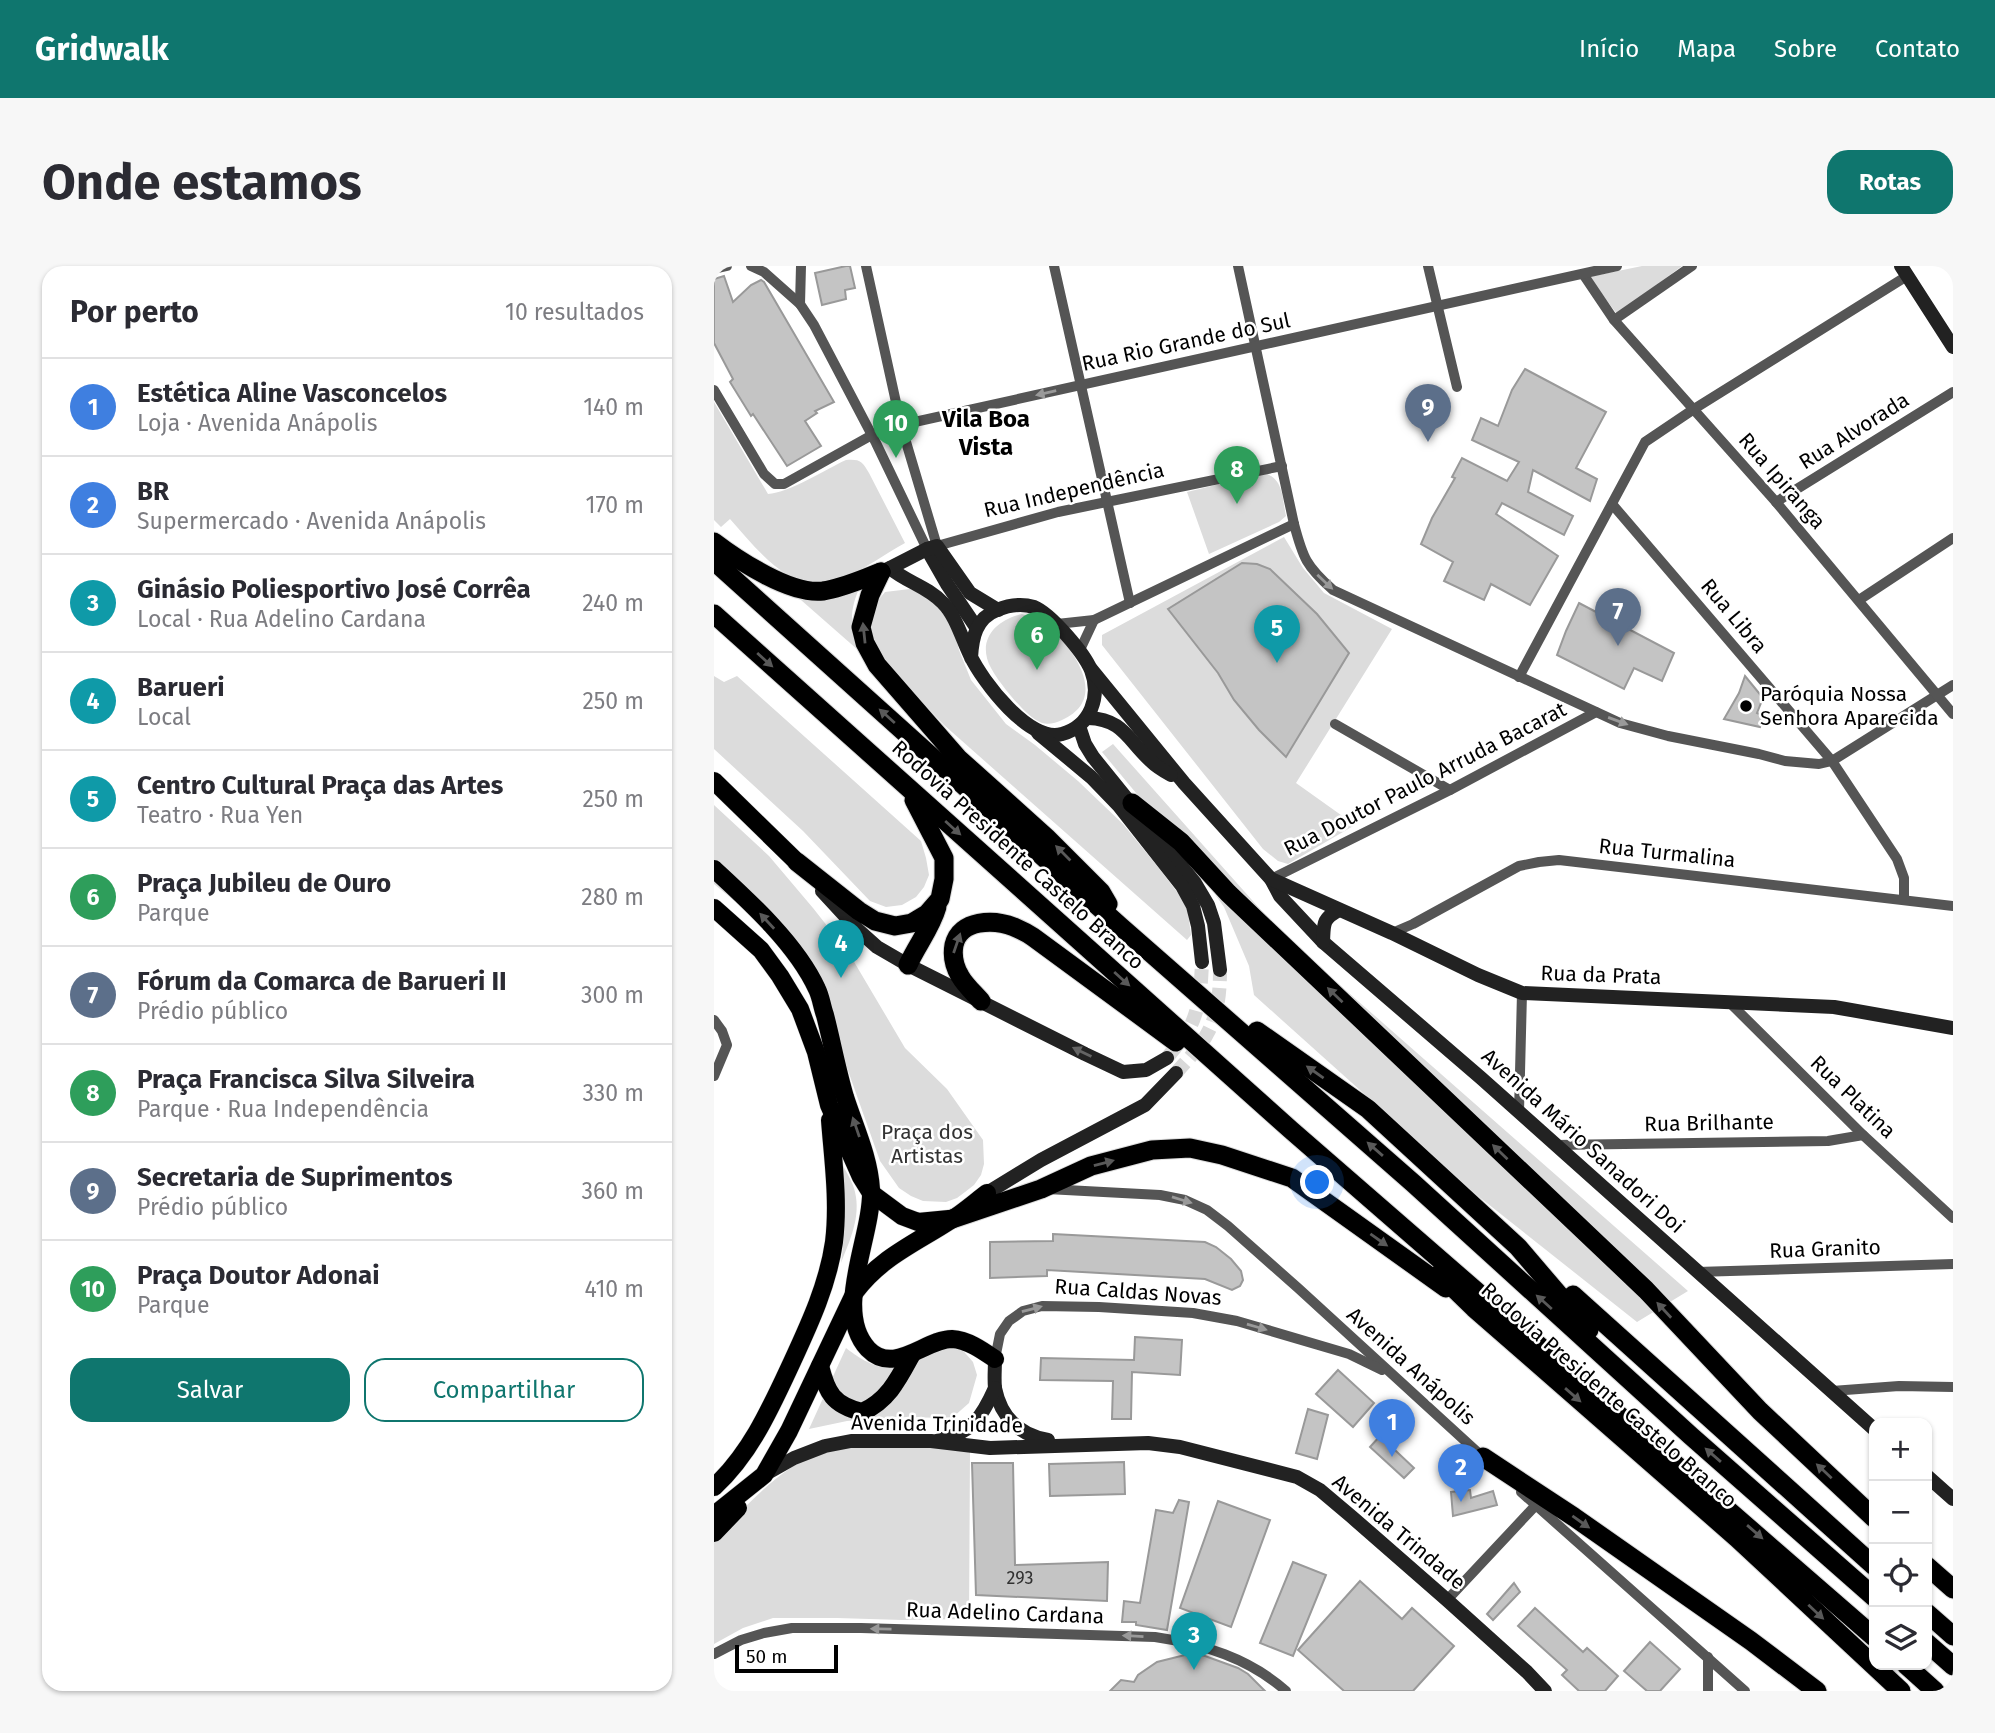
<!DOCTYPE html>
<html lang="pt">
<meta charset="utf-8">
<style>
body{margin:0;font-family:"Fira Sans",sans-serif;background:#f7f7f7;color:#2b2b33}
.controls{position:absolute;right:21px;bottom:21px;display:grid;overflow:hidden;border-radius:14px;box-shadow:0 2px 5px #0004}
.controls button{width:63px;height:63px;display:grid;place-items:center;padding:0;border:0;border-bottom:2px solid #e1e1e2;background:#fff;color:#2b2b33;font:35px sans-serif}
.scale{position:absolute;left:21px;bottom:18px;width:103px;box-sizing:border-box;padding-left:7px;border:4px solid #000;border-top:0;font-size:19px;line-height:24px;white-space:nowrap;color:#000;-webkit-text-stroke:5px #fff;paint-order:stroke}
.you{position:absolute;left:604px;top:917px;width:24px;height:24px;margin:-18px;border:5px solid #fff;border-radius:50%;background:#1a73e8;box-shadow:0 0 0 10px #1a73e833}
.badge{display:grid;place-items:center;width:46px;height:46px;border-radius:50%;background:#0f766e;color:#fff;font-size:23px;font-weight:700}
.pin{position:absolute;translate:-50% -58px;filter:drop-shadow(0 2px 4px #0008)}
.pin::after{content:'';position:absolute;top:37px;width:24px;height:21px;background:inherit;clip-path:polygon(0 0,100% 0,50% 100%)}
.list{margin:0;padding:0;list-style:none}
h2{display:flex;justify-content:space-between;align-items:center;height:91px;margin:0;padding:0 28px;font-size:30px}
h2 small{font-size:23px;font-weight:400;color:#7c7c81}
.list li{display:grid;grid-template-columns:46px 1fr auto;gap:21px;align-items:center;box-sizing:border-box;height:98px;padding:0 28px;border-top:2px solid #e1e1e2}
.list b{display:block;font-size:26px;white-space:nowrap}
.list p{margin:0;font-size:23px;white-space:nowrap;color:#7c7c81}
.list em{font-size:23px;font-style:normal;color:#7c7c81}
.actions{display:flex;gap:14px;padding:21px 28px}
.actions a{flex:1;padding:16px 0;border:2px solid #0f766e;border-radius:21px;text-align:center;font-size:24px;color:#0f766e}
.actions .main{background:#0f766e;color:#fff}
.icon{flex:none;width:38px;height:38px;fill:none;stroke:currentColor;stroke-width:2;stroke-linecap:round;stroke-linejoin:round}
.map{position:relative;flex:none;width:1239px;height:1425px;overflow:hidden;border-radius:21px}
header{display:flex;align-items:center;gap:42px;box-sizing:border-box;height:98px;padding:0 35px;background:#0f766e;color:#fff}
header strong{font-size:33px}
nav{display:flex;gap:38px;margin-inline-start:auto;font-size:24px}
.intro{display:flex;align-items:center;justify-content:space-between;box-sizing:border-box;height:168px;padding:0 42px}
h1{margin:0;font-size:49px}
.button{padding:18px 32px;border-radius:21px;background:#0f766e;color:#fff;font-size:24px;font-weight:700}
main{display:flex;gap:42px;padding:0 42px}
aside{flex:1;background:#fff;border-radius:21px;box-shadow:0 2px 5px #0004}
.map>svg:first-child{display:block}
.green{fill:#dcdcdc}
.building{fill:#c4c4c4;stroke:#999;stroke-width:2}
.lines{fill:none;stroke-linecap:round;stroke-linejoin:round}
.secondary-tunnel{stroke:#d9d9d9;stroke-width:14;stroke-dasharray:14 7;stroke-linecap:butt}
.primary-casing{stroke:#dbdbdb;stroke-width:19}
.highway-casing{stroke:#dbdbdb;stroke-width:21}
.street{stroke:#555;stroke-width:10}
.secondary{stroke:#222;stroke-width:14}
.primary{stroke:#000;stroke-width:18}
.highway{stroke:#000;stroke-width:19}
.oneway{fill:#999}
.oneway2{fill:#595959}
.oneway3{fill:#646464}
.poi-dot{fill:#000;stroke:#fff;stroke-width:2.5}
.labels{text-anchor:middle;stroke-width:5;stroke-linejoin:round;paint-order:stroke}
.number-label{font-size:18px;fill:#313131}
.street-label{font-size:21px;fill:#000;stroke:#fff}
.poi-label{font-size:21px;fill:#000;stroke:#fff;text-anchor:start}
.park-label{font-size:21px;fill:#333;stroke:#fff}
.quarter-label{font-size:24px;font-weight:bold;fill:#000;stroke:#fff}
</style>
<header>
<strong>Gridwalk</strong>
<nav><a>Início</a><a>Mapa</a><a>Sobre</a><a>Contato</a></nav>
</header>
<div class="intro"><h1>Onde estamos</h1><a class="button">Rotas</a></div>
<main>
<aside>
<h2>Por perto<small>10 resultados</small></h2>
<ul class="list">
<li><span class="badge" style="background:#3f7fe0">1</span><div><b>Estética Aline Vasconcelos</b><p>Loja · Avenida Anápolis</p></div><em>140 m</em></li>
<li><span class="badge" style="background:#3f7fe0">2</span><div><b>BR</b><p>Supermercado · Avenida Anápolis</p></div><em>170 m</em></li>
<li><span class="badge" style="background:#0f9aa8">3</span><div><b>Ginásio Poliesportivo José Corrêa</b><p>Local · Rua Adelino Cardana</p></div><em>240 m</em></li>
<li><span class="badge" style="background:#0f9aa8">4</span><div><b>Barueri</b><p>Local</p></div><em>250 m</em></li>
<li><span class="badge" style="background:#0f9aa8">5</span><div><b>Centro Cultural Praça das Artes</b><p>Teatro · Rua Yen</p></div><em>250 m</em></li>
<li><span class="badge" style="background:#2e9e5b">6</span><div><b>Praça Jubileu de Ouro</b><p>Parque</p></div><em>280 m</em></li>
<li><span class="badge" style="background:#5c6f8a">7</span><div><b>Fórum da Comarca de Barueri II</b><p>Prédio público</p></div><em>300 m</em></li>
<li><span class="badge" style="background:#2e9e5b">8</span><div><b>Praça Francisca Silva Silveira</b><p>Parque · Rua Independência</p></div><em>330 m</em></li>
<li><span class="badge" style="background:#5c6f8a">9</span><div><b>Secretaria de Suprimentos</b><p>Prédio público</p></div><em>360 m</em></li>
<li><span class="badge" style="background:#2e9e5b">10</span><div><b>Praça Doutor Adonai</b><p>Parque</p></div><em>410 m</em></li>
</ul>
<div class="actions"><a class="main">Salvar</a><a>Compartilhar</a></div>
</aside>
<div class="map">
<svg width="1239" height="1425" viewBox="0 0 1239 1425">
<rect width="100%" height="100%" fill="#fff"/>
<g class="green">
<polygon points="928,0 968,0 903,48 875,11"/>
<path d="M0,136l54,92c21,-1 58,-25 78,-34 14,-1 16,1 23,13l36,70c-20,11 -40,26 -61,35 -51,22 -84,-26 -114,-59l-9,8 -7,-7z"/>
<path d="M551,207c19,7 17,25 21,43l-7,6 -70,32 -22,-62z"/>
<polygon points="570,271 589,302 610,327 678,363 582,517 641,559 574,598 564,595 549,583 388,379 388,369"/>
<polygon points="196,323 217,332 240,363 245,384 257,414 292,458 321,479 364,515 409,558 444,601 473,639 477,669 473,674 230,459 172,398 156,364 157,343 171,326"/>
<path d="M144,325c-9,23 -7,34 0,59l-65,-57z"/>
<path d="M308,348c9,3 17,6 25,12 27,22 63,73 15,94 -6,3 -14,5 -20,3 -12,-4 -28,-23 -36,-33 -5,-7 -11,-14 -15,-22 -15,-28 5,-48 31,-54z"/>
<polygon points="0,410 10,416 23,410 207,575 212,592 215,609 210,621 202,631 188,639 172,641 156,635 89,565 0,483"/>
<polygon points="399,478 570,670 974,1025 923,1056 764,930 540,729 535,700 510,641 471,586 388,486"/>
<polygon points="0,539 55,590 99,642 136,689 191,782 233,823 269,874 270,898 267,909 260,919 251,926 243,932 232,936 209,935 197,930 185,922 166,895 132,799 111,744 82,698 47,657 0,618"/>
<path d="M127,896c5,10 12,20 14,30 6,25 -5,48 -14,71 5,-35 4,-67 0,-101z"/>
<path d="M231,1079l14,1 14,16 4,13 -8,28 -17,15 -58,-1 -47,4 -38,8 37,-81c10,8 28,20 41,19 17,0 43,-15 58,-22z"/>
<path d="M147,1179l59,1 50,5 -1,168 -67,1 -65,-2h-64l-30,10 -29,16v-106c33,-31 66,-73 110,-86 12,-4 25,-5 37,-7z"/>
</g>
<g class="building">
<polygon points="132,0 136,0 141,22 131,24 132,33 108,39 101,7"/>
<polygon points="10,10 19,36 37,19 47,14 50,16 120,136 101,145 103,147 91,155 107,180 73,200 39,148 37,150 16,116 19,113 0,77 0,13"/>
<polygon points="811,103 892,146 862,202 883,213 876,235 819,204 814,226 859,250 850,269 788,237 782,248 844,290 816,339 777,318 770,334 730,315 739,296 707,278 718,252 741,212 738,211 748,192 793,215 805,196 758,174 767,152 784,160 798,124"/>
<polygon points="528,297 543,298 556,303 603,348 635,387 572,491 545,464 520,434 504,407 454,343"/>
<polygon points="865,337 960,387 948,415 920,402 910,423 843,389 852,365"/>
<polygon points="1031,410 1049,432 1043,447 1051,451 1046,461 1010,453 1025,427"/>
<polygon points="339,968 491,976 502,981 517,993 527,1005 529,1014 526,1020 518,1024 491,1013 333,1004 333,1010 276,1012 276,976 339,975"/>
<polygon points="421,1071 468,1074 466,1109 418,1106 417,1153 398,1153 399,1115 326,1114 327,1092 420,1094"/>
<polygon points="624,1104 660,1137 639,1161 602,1128"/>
<polygon points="594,1143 614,1149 603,1193 582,1187"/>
<polygon points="666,1170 700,1202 690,1212 656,1181"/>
<polygon points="410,1196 411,1228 336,1230 335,1198"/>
<polygon points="258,1197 299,1197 301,1299 394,1296 393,1335 262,1329"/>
<polygon points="756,1224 757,1232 779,1225 783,1239 739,1250 737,1226"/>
<polygon points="465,1234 475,1236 453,1364 422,1359 422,1356 408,1356 410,1335 426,1337 442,1244 459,1247"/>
<polygon points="504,1235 556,1254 517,1361 466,1342"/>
<polygon points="579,1296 612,1309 579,1390 546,1377"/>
<polygon points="646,1315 688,1353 698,1342 740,1380 699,1425 630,1425 584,1384"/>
<polygon points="800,1317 806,1326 779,1354 773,1348"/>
<polygon points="821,1342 869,1386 873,1382 904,1410 891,1425 865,1425 848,1409 853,1404 804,1360"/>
<polygon points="936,1376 966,1403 946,1425 933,1425 910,1405"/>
<polygon points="479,1387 491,1390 524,1402 534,1408 551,1425 396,1425 407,1414 420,1416 424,1409 443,1396"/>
</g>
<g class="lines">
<g class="secondary-tunnel">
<path d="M453,792c6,-8 14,-17 20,-26 13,-20 14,-47 15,-70"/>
<path d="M462,807c10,-12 24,-25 31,-39 11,-19 13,-42 13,-64"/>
</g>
<defs>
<g id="primary">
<polyline points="0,515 83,596"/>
<path d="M0,603c36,33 83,76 103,120 4,8 5,18 8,26 7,27 12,55 20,82 10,31 24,60 26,92 2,47 -39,121 -3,160 26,27 57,-10 84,-10 16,1 30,11 43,20"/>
<polyline points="0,642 47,684 66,710 86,743 102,786 115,839 147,911 157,927 188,950 204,956 235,953"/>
<path d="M106,1100c7,27 13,39 42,46 26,-11 37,-34 50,-58"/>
<path d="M0,1221c37,-34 57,-80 78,-125 18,-39 36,-78 42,-120 5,-41 -1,-82 -4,-122"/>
<path d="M0,1249l50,-40 25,-44 66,-139c26,-35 61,-49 96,-72 13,-8 24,-18 36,-27"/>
<polyline points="0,1267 24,1242"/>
</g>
<g id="highway">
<path d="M0,276c25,19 77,53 109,49 20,-3 39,-12 58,-19"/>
<polyline points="0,295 406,660 699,917 977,1170 1160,1331"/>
<polyline points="167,306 156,329 147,361 151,377 163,399 244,492 332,571 387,626 394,638"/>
<polyline points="0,348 577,864 1160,1371"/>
<polyline points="418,537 467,576 514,627 932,1024 1046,1145 1160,1252"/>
<polyline points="83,596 145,645 161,655 181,660 198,657 213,648 226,633 230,613 230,592 200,534"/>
<path d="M194,699c9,-20 23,-37 29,-58"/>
<path d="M267,735c-7,-8 -16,-16 -21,-25 -6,-10 -8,-20 -6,-31 6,-26 40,-26 60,-18 7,3 13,6 19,10l143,105"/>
<polyline points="543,765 654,843 804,981 875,1064"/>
<polyline points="238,953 327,923 377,900 438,884 476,882 508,889 578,912 732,1022"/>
<polyline points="725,1008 760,1042 1023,1272 1187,1425"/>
<polyline points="859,1029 1160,1300"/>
<polyline points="769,1191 860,1251 1037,1375 1103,1425"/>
<polyline points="1213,1300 1239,1323"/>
<polyline points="1213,1347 1239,1370"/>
<polyline points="1213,1377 1239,1400"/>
<polyline points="1192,1399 1221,1425"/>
</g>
</defs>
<use href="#primary" class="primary-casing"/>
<use href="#highway" class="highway-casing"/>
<g class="street">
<polyline points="37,0 50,6 86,38 100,59 162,177 213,283"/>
<polyline points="152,0 187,159 223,280 344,246 568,200"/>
<polyline points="340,0 416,337"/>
<path d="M524,0l56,258c9,34 12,42 39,66l287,133 48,13 91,18 26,7 34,3 13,-3 121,-76"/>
<polyline points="714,0 743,121"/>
<polyline points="0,3 13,0"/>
<polyline points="869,8 900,54 1062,236 1239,448"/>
<polyline points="86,38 87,0"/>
<polyline points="900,54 978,0"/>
<polyline points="0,124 50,208 61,218 70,218 158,169 187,159 903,0"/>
<polyline points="1062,236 1239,126"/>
<polyline points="898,238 1118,495 1183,593 1190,612 1190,633"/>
<polyline points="1145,334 1239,272"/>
<polyline points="343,358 380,354 580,258"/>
<polyline points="365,386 380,354"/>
<polyline points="805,411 931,176 980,143 1193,10"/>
<polyline points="621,458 736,524"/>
<polyline points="557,613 736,524 882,446"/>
<polyline points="678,667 699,658 805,600 825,596 845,594 1239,640"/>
<polyline points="1014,735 1149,869 1239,952"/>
<polyline points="0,754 8,765 13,779 0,810"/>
<polyline points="805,846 808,727"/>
<polyline points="841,879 1114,875 1149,869"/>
<polyline points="333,923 446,929 471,934 493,944 514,960 584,1022 772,1194"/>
<polyline points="983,1006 1239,998"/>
<polyline points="281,1093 286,1068 295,1055 309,1045 328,1040 385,1041 479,1047 523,1055 635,1088 668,1104"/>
<polyline points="1118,1125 1185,1120 1239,1121"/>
<polyline points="807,1226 1031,1425"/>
<polyline points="733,1334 822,1239"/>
<path d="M0,1388l27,-14 23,-7 28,-5h69l294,9c48,7 94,21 131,54"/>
<polyline points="994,1391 994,1425"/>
</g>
<g class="secondary">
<polyline points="1187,0 1239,81"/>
<polyline points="213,283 233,318 262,361"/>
<path d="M176,302c16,14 37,18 53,35 13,13 19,36 27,52 12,26 60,89 92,79 29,-8 39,-38 29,-64 -7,-17 -40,-56 -57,-63 -13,-4 -25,-2 -37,3 -21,8 -25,28 -26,48"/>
<polyline points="170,305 213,283 223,280 256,327 284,344"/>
<polyline points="377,403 470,517 557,613 566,630 609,676 767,812 1160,1163"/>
<path d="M374,452c36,1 40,23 64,44 5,5 12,9 19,13"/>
<polyline points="365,460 371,478 379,491 481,617 494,639 500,657 506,704"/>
<polyline points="324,467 377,511 405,540 468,620 479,640 484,660 488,696"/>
<polyline points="557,613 678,667 764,709 808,727 1120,741 1239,762"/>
<polyline points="108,625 144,664 163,681 194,699 371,788 409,806 432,804 453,792"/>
<path d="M609,676c1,-18 -1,-23 16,-32"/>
<polyline points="273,927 327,894 431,839 462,807"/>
<path d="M281,1093c0,10 -1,20 0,29 6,30 25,47 53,52"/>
<path d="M225,1174c33,-7 43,-23 56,-52"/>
<polyline points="50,1209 80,1192 111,1180 137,1175 217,1175 276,1182 434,1177 466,1181 583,1211 606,1224 638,1251 733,1334 813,1406 831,1425"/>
<polyline points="1213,1210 1239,1233"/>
</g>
<use href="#primary" class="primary"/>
<use href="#highway" class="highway"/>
</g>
<defs><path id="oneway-solid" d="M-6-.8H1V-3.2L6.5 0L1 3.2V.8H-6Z" transform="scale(1.75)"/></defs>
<g class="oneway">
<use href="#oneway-solid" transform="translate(332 127) rotate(167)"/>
<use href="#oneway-solid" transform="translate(611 316) rotate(43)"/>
<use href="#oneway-solid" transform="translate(904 455) rotate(20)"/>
<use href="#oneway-solid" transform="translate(468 934) rotate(17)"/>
<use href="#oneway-solid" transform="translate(318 1043) rotate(-15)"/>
<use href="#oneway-solid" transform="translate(543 1061) rotate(16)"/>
<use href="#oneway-solid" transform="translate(167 1363) rotate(-179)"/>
<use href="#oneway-solid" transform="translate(419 1370) rotate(-177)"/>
</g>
<g class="oneway2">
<use href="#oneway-solid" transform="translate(150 367) rotate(-96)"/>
<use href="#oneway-solid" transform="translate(51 394) rotate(42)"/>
<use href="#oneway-solid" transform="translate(173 450) rotate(-138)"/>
<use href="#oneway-solid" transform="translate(239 562) rotate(42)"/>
<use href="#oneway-solid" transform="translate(349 587) rotate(-135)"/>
<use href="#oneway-solid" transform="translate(53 655) rotate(-133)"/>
<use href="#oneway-solid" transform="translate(243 677) rotate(-71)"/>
<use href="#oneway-solid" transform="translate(408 713) rotate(42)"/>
<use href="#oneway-solid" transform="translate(621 729) rotate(-136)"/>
<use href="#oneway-solid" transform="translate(601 806) rotate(-145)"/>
<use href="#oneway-solid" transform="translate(142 861) rotate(-109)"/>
<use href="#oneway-solid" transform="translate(661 883) rotate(-139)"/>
<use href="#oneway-solid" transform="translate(786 886) rotate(-136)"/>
<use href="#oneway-solid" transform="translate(390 897) rotate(-15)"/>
<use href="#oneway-solid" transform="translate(665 974) rotate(35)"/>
<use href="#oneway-solid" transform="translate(830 1036) rotate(-138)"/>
<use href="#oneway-solid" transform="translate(950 1044) rotate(-133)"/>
<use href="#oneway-solid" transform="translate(859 1129) rotate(41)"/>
<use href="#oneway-solid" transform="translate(999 1189) rotate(-139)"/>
<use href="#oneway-solid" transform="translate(1110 1205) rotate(-137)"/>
<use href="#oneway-solid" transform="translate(867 1256) rotate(35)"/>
<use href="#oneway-solid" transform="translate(1041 1266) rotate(41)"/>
<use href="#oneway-solid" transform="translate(1102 1346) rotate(43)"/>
</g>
<use class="oneway3" href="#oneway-solid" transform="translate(368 786) rotate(-154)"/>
<circle class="poi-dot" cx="1032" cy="440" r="7"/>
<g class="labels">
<g class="number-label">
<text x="306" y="1318">293</text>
</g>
<g class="street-label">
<text transform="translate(472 76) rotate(-12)" y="7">Rua Rio Grande do Sul</text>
<text transform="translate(1140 165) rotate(-32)" y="7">Rua Alvorada</text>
<text transform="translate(1068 215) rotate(49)" y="7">Rua Ipiranga</text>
<text transform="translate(360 224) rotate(-13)" y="7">Rua Independência</text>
<text transform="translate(1020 350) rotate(50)" y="7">Rua Libra</text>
<text transform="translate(711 513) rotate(-27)" y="7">Rua Doutor Paulo Arruda Bacarat</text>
<text transform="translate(953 587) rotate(6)" y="7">Rua Turmalina</text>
<text transform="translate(304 589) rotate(42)" y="7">Rodovia Presidente Castelo Branco</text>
<text transform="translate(887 709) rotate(2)" y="7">Rua da Prata</text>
<text transform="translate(1139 831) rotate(44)" y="7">Rua Platina</text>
<text transform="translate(995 857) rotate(-1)" y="7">Rua Brilhante</text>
<text transform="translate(869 875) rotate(42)" y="7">Avenida Mário Sanadori Doi</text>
<text transform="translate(1111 983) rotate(-2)" y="7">Rua Granito</text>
<text transform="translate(424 1026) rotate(4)" y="7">Rua Caldas Novas</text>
<text transform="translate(697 1100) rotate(42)" y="7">Avenida Anápolis</text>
<text transform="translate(895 1129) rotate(41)" y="7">Rodovia Presidente Castelo Branco</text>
<text transform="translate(223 1158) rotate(1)" y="7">Avenida Trinidade</text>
<text transform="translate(685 1266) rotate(40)" y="7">Avenida Trindade</text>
<text transform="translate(291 1347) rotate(2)" y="7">Rua Adelino Cardana</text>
</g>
<g class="poi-label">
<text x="1046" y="435">Paróquia Nossa<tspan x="1046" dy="24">Senhora Aparecida</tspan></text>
</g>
<g class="park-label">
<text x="213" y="873">Praça dos<tspan x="213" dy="24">Artistas</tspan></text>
</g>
<g class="quarter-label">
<text x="272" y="161">Vila Boa<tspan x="272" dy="28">Vista</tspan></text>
</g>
</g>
</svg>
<div class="controls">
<button>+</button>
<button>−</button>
<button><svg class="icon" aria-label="locate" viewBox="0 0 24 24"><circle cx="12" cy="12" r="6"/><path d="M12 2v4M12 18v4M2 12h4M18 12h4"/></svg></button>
<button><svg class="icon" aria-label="layers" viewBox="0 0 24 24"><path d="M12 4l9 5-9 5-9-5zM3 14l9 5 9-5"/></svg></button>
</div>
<div class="scale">50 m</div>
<div class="you"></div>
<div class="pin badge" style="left:678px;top:1191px;background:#3f7fe0">1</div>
<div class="pin badge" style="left:747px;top:1236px;background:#3f7fe0">2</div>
<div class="pin badge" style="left:480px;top:1404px;background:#0f9aa8">3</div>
<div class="pin badge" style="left:127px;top:712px;background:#0f9aa8">4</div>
<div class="pin badge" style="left:563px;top:397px;background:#0f9aa8">5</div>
<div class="pin badge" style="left:323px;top:404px;background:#2e9e5b">6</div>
<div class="pin badge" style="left:904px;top:380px;background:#5c6f8a">7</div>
<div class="pin badge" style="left:523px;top:238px;background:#2e9e5b">8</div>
<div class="pin badge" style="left:714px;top:176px;background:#5c6f8a">9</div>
<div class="pin badge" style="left:182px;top:192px;background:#2e9e5b">10</div>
</div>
</main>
